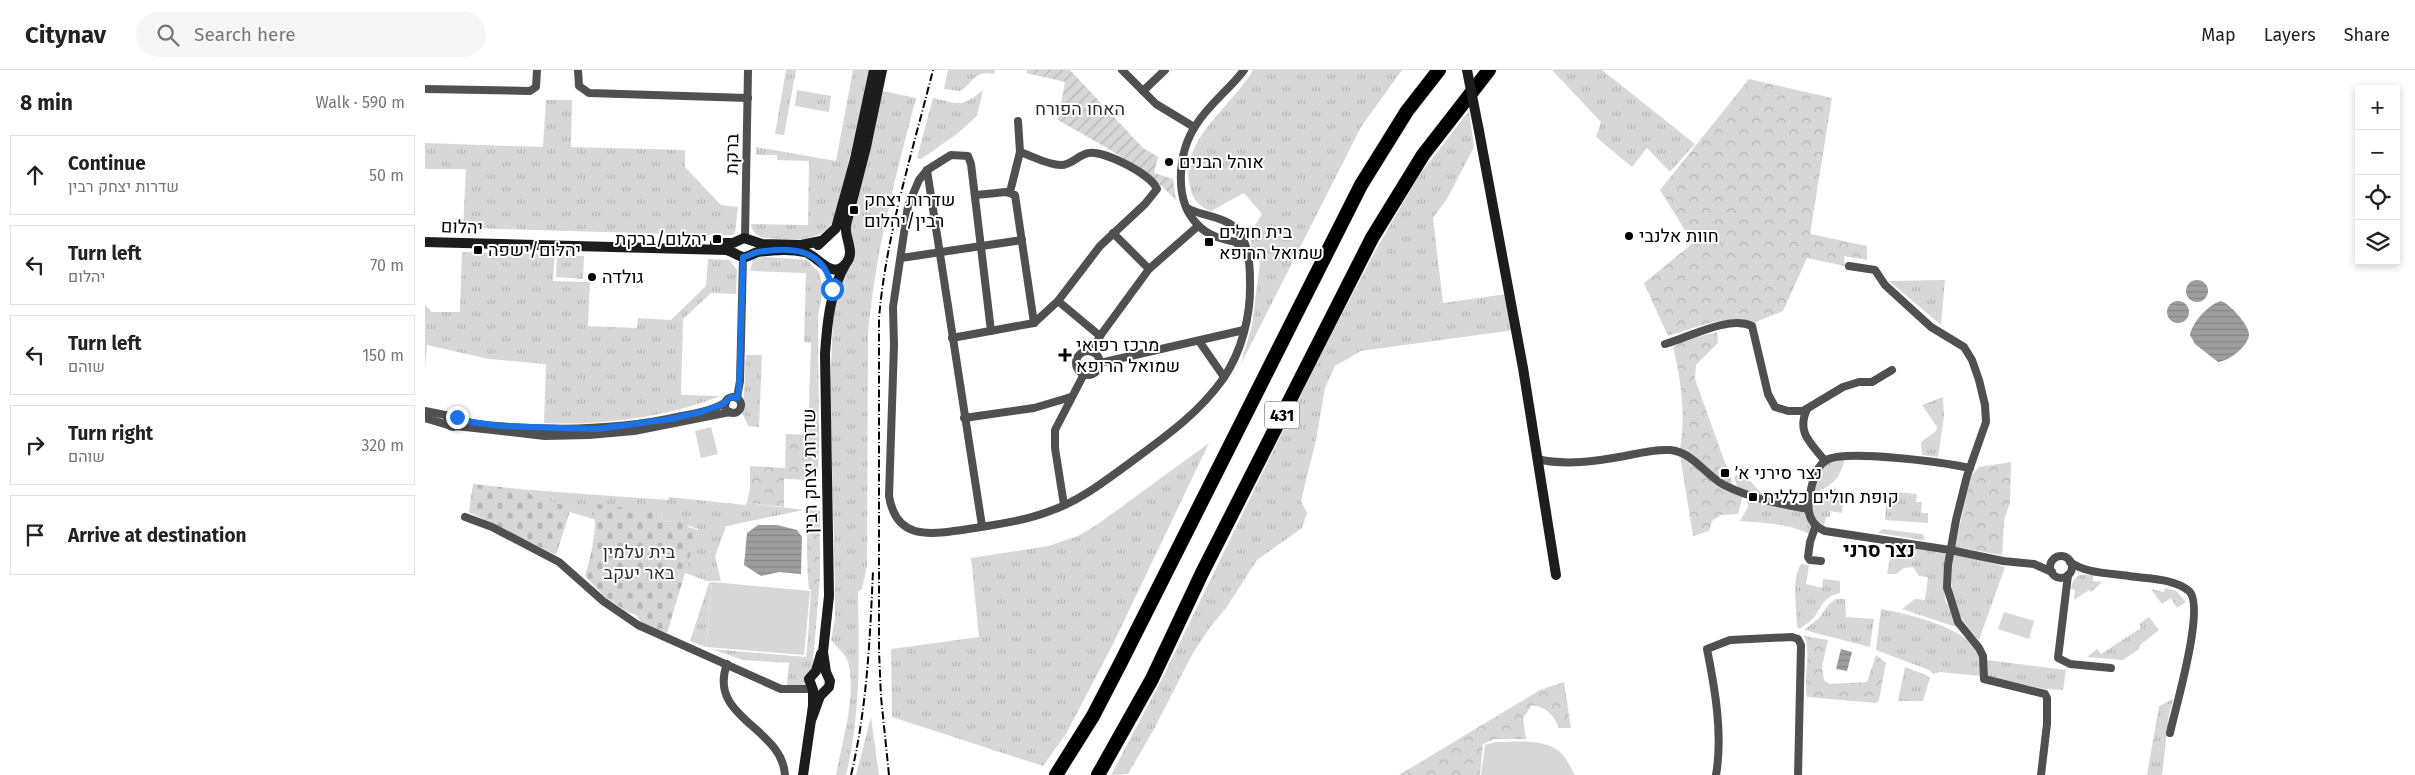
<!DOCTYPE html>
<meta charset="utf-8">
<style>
body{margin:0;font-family:"Fira Sans",Heebo,sans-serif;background:#f6f6f6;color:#222}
.controls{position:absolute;right:15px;top:15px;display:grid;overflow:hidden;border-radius:0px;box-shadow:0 2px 8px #0003}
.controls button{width:45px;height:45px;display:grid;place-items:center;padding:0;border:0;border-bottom:1px solid #e0e0e0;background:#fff;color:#222;font:25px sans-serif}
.stop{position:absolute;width:15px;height:15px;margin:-11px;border:4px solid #1a73e8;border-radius:50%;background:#fff}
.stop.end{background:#1a73e8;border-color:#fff;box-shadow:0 1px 5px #0008}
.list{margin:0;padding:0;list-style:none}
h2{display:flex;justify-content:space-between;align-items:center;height:65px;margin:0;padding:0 20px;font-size:21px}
h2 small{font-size:16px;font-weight:400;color:#767676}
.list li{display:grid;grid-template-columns:32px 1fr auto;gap:15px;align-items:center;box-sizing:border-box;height:80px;margin:0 10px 10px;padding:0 10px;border:1px solid #e0e0e0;border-radius:0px}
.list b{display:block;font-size:19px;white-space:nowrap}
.list p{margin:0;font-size:16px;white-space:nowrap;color:#767676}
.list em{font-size:16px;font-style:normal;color:#767676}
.icon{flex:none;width:28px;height:28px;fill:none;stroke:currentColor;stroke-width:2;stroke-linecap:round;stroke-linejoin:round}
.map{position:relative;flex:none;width:1990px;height:705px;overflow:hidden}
header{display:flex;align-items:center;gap:30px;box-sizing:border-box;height:70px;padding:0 25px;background:#fff;border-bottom:1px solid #e0e0e0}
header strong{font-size:24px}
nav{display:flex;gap:28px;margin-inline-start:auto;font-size:18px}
.search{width:350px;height:45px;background:#f6f6f6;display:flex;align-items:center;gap:12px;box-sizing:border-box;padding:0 18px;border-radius:28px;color:#767676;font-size:19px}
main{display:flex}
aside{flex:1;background:#fff}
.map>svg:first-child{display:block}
.grass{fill:url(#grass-tufts)}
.forest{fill:url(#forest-crowns)}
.cemetery{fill:url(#cemetery-stones)}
.garden{fill:url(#garden-furrows)}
.pitch{fill:#d7d7d7}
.water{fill:url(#water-rules)}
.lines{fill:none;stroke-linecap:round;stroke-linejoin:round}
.highway-casing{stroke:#dbdbdb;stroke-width:15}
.street{stroke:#505050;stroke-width:8}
.secondary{stroke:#1d1d1d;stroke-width:10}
.highway{stroke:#000;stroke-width:14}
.rail{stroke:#000;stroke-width:2;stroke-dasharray:8 2.5 1 2.5;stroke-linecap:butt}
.secondary-bridge{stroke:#1d1d1d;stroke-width:10}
.route{stroke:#1a73e8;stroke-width:6}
.poi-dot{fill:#000;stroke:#fff;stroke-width:2}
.labels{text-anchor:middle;stroke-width:4;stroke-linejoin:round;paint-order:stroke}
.shield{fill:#fff;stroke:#4c4c4c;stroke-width:1}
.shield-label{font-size:16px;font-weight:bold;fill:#000}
.park-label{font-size:18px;fill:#2e2e2e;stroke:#fff}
.street-label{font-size:18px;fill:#000;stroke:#fff}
.poi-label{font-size:18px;fill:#000;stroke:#fff;text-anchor:start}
.quarter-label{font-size:20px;font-weight:bold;fill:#000;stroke:#fff}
</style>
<header>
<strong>Citynav</strong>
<div class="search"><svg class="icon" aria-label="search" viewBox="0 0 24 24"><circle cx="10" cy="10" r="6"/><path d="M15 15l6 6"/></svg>Search here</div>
<nav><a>Map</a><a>Layers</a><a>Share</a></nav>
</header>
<main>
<aside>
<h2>8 min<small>Walk · 590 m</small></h2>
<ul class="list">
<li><svg class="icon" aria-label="ahead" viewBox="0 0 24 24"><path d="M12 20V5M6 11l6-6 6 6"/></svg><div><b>Continue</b><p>שדרות יצחק רבין</p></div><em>50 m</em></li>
<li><svg class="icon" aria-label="left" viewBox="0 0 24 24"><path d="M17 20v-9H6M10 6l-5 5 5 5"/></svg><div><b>Turn left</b><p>יהלום</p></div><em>70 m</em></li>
<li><svg class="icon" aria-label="left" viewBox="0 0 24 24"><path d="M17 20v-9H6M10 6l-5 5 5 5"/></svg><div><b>Turn left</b><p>שוהם</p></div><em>150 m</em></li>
<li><svg class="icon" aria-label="right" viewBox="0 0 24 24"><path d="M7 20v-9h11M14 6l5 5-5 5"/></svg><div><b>Turn right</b><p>שוהם</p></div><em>320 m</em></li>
<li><svg class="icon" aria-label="arrive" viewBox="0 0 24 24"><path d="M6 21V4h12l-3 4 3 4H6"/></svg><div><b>Arrive at destination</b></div></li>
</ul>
</aside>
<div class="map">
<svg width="1990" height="705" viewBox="0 0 1990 705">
<defs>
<pattern id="grass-tufts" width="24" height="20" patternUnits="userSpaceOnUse" patternTransform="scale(1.25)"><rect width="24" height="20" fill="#d7d7d7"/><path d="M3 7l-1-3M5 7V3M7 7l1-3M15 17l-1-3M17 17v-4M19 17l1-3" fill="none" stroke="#b7b7b7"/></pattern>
<pattern id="forest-crowns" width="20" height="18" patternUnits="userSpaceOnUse" patternTransform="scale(1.25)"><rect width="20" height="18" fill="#d7d7d7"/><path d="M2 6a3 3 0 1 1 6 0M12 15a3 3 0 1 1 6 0" fill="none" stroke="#b7b7b7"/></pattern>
<pattern id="cemetery-stones" width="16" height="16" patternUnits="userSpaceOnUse" patternTransform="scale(1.25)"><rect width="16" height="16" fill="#d7d7d7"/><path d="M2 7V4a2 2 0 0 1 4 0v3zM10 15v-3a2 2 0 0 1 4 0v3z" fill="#b7b7b7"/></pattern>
<pattern id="garden-furrows" width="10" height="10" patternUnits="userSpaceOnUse" patternTransform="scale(1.25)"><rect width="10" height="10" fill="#d7d7d7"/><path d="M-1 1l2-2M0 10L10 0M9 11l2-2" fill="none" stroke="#b7b7b7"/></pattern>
<pattern id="water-rules" width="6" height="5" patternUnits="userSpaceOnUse" patternTransform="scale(1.25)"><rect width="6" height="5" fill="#9e9e9e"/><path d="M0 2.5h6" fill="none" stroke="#868686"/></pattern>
</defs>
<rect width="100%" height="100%" fill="#fff"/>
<g class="grass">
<polygon points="361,0 371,0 359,65 350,64"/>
<path d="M428,0h18l-30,123c-3,8 -3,15 -5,22 -11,31 -48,24 -73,23 -7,-3 -11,-6 -12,-14l57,1 1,-64 -32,-1v-5h-21v-8l80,14z"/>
<path d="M523,0h47l-1,4c-22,-4 -20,10 -34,17l-16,-2z"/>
<path d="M828,0h149l-41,57 -120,237 11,-39 9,-70 -2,-6 -7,1 -2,-16 12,-20 -18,-21 -33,18c-10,-3 -17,-10 -20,-20 -16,-49 42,-85 62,-121z"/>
<polygon points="1127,0 1177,0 1270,74 1245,102 1222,78 1207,97 1171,67 1176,52"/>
<polygon points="372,20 406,26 404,42 370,36"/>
<path d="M558,20l-6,26 -20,18 -36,25 -4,-1 16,-60c27,6 28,10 50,-8z"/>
<path d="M458,21l33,7c-20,77 -41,155 -48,235l-1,233 -5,23 -4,3c1,63 3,121 -12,183h-10c6,-33 21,-80 12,-113 -2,-7 -11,-15 -17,-22l4,-22v-31l-5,-202 4,-82 5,-20 13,-22 -3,-38z"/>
<polygon points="121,30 147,30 146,77 260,80 260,97 296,135 313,137 310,163 307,165 284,165 38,158 41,99 0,99 0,73 118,77"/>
<polygon points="1044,41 1049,77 1022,129 1008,148 1018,233 1081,224 1089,260 936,281 910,296 900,318 891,370 876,431 882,443 877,458 832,490 801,538 785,557 768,583 729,659 703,704 686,705 738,607 893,289 953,176 995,104"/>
<path d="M37,182l93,2 -2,27 37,1 -2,44 49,2 1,-10 33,2 35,-34 2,-27 22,1 7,10 -1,24 -25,-1 -28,26 -2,76 39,1c-50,21 -122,30 -176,27l2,-59 -57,-5 -62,-14 -2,24v-64l7,7h28z"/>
<polygon points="132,185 159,186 158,209 131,207"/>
<polygon points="340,187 382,190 395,204 398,220 393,246 394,365 383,365 386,273 379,272 381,203 325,201 328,189"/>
<polygon points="1520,210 1516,255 1464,211"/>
<polygon points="321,285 337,285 334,357 323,356 318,344"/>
<polygon points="1518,327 1519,347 1513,387 1497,385 1496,372 1511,361 1512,357 1497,335"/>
<polygon points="784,373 687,576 641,664 618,696 467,647 466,579 554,567 546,488 623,476 653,466 673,454"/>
<path d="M1420,388c-6,24 -13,26 -33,37 7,-22 7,-32 33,-37z"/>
<polygon points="1317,402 1339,426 1313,419 1309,407"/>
<polygon points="1411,417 1409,429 1418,430 1417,443 1405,441 1405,447 1401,447 1399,456 1389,447 1387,433"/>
<polygon points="104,420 243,430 244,427 320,435 322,433 379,440 301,456 290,487 296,511 282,511 260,503 273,459 252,452 236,451 237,442 171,450 145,442 145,438 104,424"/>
<polygon points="1462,421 1492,424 1491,432 1497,432 1496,443 1503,443 1503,453 1460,450"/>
<path d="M1322,427l57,13 9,17 -3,7c-22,-11 -45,-11 -70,-13l8,-14z"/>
<polygon points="1457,459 1497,464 1500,467 1498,470 1453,463"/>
<polygon points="1468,475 1521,484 1520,530 1534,558 1477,539 1490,529 1500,530 1503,507 1494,506 1488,497 1479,498 1471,504 1462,504"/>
<path d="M1528,483l52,14 -26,73c-29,-31 -29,-45 -26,-87z"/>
<path d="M1376,494l8,1 -3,19 16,4 1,-9 17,2v12c-15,3 -18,12 -25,23 -3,5 -11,9 -16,13l-2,-3c0,-19 -6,-46 4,-62z"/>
<path d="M1655,505h13v6l9,1 -11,10 -2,-2 -15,10 1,-10 -4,-1c1,-6 2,-11 9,-14z"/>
<polygon points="287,512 281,577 265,571 284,513"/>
<polygon points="1740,518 1751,521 1761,532 1752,538 1746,528 1737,534 1726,519 1739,522"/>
<polygon points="1411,529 1420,529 1421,547 1449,549 1445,577 1379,560 1394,548 1404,534"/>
<path d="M1456,539c27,5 85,18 97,44 3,7 2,16 3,23l-41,-4 -7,2 -4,-4 -53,-20z"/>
<polygon points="1724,547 1734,560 1715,575 1714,579 1698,590 1662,587 1672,579 1676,584 1716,558 1714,554"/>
<polygon points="383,567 390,568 385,621 362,615 364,593 318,590 286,579 381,587"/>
<polygon points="1562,590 1641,600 1638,620 1620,619 1562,607"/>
<polygon points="1480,597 1499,604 1505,608 1498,631 1473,631"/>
<polygon points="1748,629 1744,645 1737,705 1722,705 1734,636"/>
<polygon points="446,647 454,705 431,705"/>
</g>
<g class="forest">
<path d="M1324,9l83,19 -22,136 57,12v14l-23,-4 1,10 -38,-8 -24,53 -28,11c-28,-9 -60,6 -87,14l-24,-53 49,-40 -33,-53z"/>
<path d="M1292,262l1,11 -22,22 -1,14 38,106 -13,-6 -40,-30c6,-33 1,-70 -7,-102l9,-6z"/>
<polygon points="361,364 394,365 393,410 359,409 359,437 322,433 325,418 325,396 360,398"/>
<polygon points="1255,385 1318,425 1313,444 1296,445 1287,451 1284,461 1268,466"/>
<polygon points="1586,392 1585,432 1579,451 1577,485 1530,477 1546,406 1554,397"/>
<path d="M381,440l14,1v68l-5,59 -7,-1 3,-47 -2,-1c-3,-26 -1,-52 -3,-79z"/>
<path d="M1379,566l24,4 -6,27 2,13 5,4 38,-2 9,-27 10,8 -7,37 -3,3 -69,-6c-4,-20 5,-44 -3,-61z"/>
<path d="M1139,612l7,46h-12c-6,-14 -12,-20 -27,-23l-9,13 3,21h-31l-12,5 -3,31h-81l141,-85z"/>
</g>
<g class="cemetery">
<polygon points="48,414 104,420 104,424 146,438 131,485 44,442"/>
<path d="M170,434l67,8 -1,9 16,1 4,-4 4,1 3,8 10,3 -31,103 -25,-10 -6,-8 -10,-4 -22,-15 -19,-20c8,-27 11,-44 10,-72z"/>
</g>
<path class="garden" d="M602,0h43l73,78 15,9 -4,16 19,6 3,21c-33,-35 -77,-56 -118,-80l7,-38 -39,-9z"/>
<g class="pitch">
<polygon points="286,357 293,384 276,388 270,361"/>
<polygon points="287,512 385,521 379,585 281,577"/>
<polygon points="1579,542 1609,551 1604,569 1573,559"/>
<path d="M1070,672c19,0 49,-4 65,10 7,6 10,15 15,23h-94l4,-30z"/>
</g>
<g class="water">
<circle cx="1772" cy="221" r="11"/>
<circle cx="1753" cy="242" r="11"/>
<path d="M1796,231c9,3 27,23 28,33 0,12 -20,27 -31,28l-23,-18 -5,-9c2,-13 19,-31 31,-34z"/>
<polygon points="333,455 352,455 372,460 377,467 376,504 354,502 336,506 319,495 322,463"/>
<polygon points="1416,579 1427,582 1422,601 1411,599"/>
</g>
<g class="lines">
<defs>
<g id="highway">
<polyline points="631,705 668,646 696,592 936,115 982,41 1014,0"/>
<polyline points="673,705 727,609 777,503 947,168 998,85 1064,0"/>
</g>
</defs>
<use href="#highway" class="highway-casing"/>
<g class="street">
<polyline points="153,0 154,16 164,23 323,28"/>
<polyline points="697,0 731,34 769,57"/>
<polyline points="0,19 105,21 111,17 112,0"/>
<polyline points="718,21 740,0"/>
<polyline points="502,100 557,456"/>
<polyline points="585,122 595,82 593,51"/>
<polyline points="551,125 581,122 590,125 609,253"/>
<polyline points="688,163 724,199"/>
<polyline points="320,168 323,0"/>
<path d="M818,182l-7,-10c-14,-3 -28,-6 -38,-17 -25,-24 -20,-73 -2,-100 13,-21 33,-35 48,-55"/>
<polyline points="476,188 597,170"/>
<polyline points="1424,196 1450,200 1460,215 1506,257 1539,277 1547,290 1554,310 1560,335 1561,352 1542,406 1531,450 1523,495 1522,517 1533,552 1554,578 1558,586 1559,609 1620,624 1622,628 1622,654 1616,705"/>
<polyline points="633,231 675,266"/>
<path d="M566,261l-20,-167 -3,-8 -17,-1 -24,15 -8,10 -11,26 -15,101 1,38 -5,151c7,43 38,39 73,34 29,-5 60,-8 88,-19 30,-10 56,-31 81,-49 34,-25 67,-48 92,-83 19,-28 28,-64 27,-97 0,-19 -1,-42 -17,-56 -12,-10 -32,-10 -46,-18"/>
<path d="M527,268l82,-15 24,-22 42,-55 45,-42 12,-15c-6,-15 -52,-38 -68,-36 -10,1 -17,12 -28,12 -13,0 -29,-9 -41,-13"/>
<polyline points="774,271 799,307"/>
<path d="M1240,274c23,-6 63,-29 87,-18l16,68 7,13 13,4h15l40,-24 16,-5h13l20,-12"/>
<circle cx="663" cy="293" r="12"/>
<polyline points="667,282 675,266 724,199 773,156"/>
<polyline points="675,293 819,260"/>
<circle cx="308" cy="335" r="8"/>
<polyline points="312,328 315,311 318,187"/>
<path d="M1382,339c-11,24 4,34 18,52"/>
<polyline points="0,341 25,346"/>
<circle cx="28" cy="351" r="6"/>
<path d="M32,347c14,9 37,8 53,10 59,4 115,2 172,-11 15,-3 32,-6 44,-14"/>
<polyline points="0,348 23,355"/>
<polyline points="539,348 609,338 646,327"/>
<polyline points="31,356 120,366 164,365 209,361 305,342"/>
<path d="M1112,389c29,7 60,2 88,-3 14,-3 30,-7 45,-6 23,2 35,25 54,35 26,13 55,19 84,24"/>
<path d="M1545,398c-24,-5 -128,-20 -145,-7 -11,8 -14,27 -16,39 -2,14 2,25 16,31l125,19 53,11 31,3 18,8"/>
<polyline points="639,435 630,378 630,360 659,304"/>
<polyline points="40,447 67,457 134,492 178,531 213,555 356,619 387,619"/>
<polyline points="1391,455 1385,472 1383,487 1385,490 1396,491"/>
<circle cx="1636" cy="497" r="11"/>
<path d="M1645,492c17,12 40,11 59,14 18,3 45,2 60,15 17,15 -14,118 -19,142"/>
<polyline points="1643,505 1633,588 1645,594 1686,598"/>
<path d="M302,594c-20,54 55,63 58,111"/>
<path d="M1291,705c7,-41 -1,-86 -9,-126l23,-9 62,-3 6,2 3,6 -3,130"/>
</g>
<g class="secondary">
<polyline points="1054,61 1098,298 1131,505"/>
<path d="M0,172l301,8c7,1 12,7 18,7 5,0 9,-4 14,-5 14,-2 33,-3 47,0 13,4 28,30 42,10 8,-11 -3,-25 -1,-37l20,-78 16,-77"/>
<polyline points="290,173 308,173 319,168 337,174 376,175 396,171"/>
<polyline points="393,175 411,158 430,89 449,0"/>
<path d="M387,648l8,-22 9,-9 1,-6 -4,-9 -3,-20 6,-56 -4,-242c2,-30 5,-63 20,-89"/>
<polyline points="378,705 388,636 388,620 384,609 391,601 396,584"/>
</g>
<use href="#highway" class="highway"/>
<g class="rail">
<path d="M426,705c16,-66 19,-137 22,-204"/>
<path d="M464,705l-8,-78 -2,-46v-333c7,-83 34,-168 54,-248"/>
</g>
<polyline class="secondary-bridge" points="1042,0 1054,61"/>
</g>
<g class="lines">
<path class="route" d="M32,347l8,4 35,5 97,3 74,-10 30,-7 22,-8 8,-7 6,1 2,-7 4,-134c6,-1 10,-4 15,-5 35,-6 67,-3 74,37"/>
</g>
<g class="poi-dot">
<circle cx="744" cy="92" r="5"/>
<rect x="424" y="135" width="10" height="10" rx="2.5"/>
<circle cx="1204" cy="166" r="5"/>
<rect x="287" y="164" width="10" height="10" rx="2.5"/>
<rect x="779" y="167" width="10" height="10" rx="2.5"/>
<rect x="48" y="175" width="10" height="10" rx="2.5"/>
<circle cx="167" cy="207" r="5"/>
<path d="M637.5 277.5h5v5h5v5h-5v5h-5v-5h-5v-5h5z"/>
<rect x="1295" y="398" width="10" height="10" rx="2.5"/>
<rect x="1323" y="422" width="10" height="10" rx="2.5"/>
</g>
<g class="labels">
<rect class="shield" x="839.5" y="331.5" width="35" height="27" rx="4"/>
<g class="shield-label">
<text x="857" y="351">431</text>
</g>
<g class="park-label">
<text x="655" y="45">האחו הפורח</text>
<text x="214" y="488">בית עלמין<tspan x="214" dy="21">באר יעקב</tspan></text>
</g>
<g class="street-label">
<text transform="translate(307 84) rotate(-89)" y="6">ברקת</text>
<text transform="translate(37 157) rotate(2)" y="6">יהלום</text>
<text transform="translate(385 401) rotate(-91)" y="6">שדרות יצחק רבין</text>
</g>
<g class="poi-label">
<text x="754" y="98">אוהל הבנים</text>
<text x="439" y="136">שדרות יצחק<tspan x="439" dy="21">רבין/יהלום</tspan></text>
<text x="794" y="168">בית חולים<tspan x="794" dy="21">שמואל הרופא</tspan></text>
<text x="1214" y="172">חוות אלנבי</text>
<text x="282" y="175" text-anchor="end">יהלום/ברקת</text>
<text x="63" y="186">יהלום/ישפה</text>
<text x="177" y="213">גולדה</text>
<text x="651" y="281">מרכז רפואי<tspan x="651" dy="21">שמואל הרופא</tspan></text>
<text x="1310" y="409">נצר סירני א׳</text>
<text x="1338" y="433">קופת חולים כללית</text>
</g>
<g class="quarter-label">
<text x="1454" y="487">נצר סרני</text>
</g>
</g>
</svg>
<div class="controls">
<button>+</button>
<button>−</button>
<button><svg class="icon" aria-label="locate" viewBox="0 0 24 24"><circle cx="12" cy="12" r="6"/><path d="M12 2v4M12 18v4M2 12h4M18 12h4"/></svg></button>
<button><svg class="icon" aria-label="layers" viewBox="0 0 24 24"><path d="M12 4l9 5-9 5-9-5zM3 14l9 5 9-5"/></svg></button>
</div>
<div class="stop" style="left:407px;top:219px"></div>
<div class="stop end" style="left:32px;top:347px"></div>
</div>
</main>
